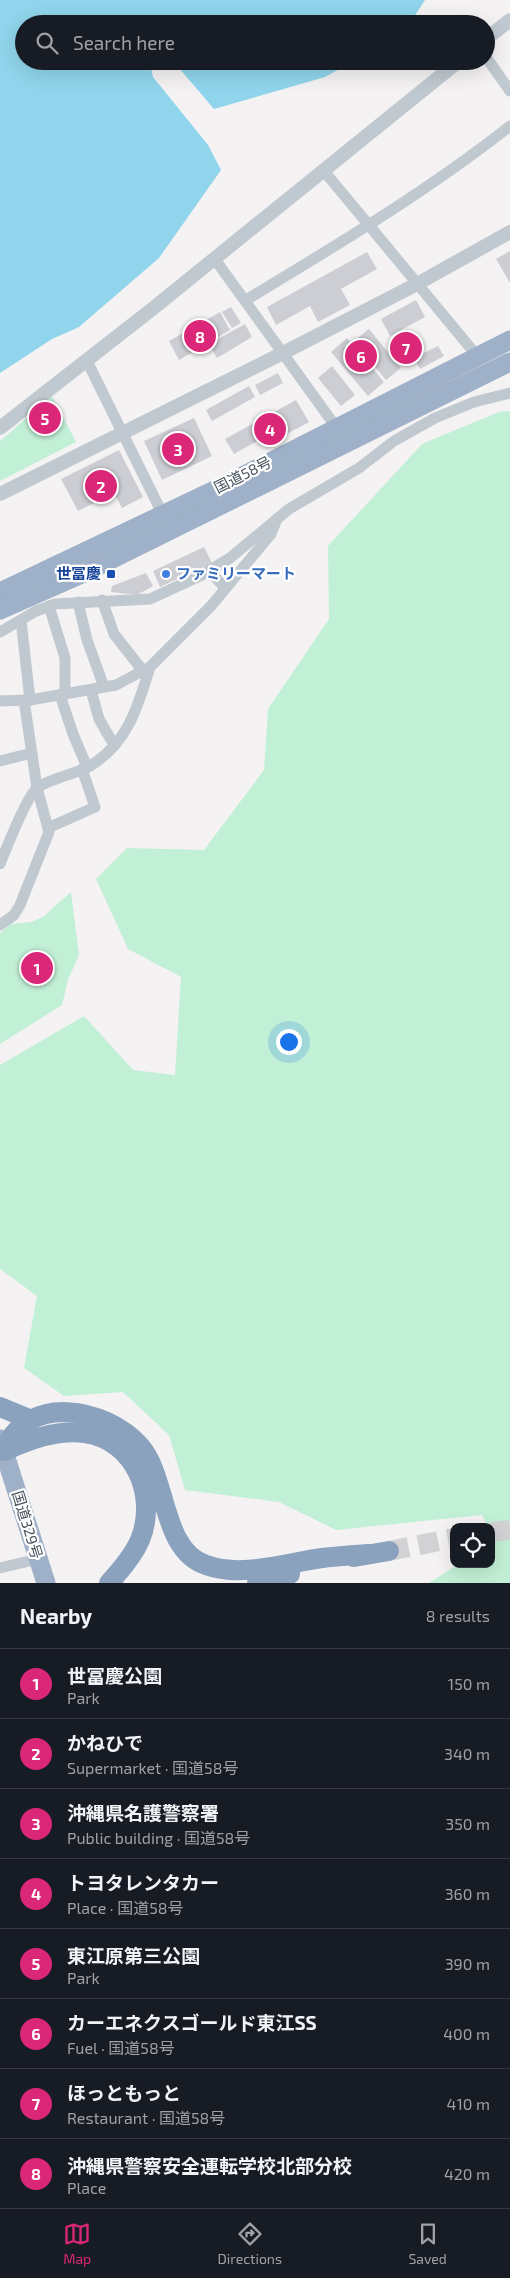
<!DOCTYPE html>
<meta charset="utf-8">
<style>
body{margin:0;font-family:"Exo 2","Noto Sans JP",sans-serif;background:#242831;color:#f1f3f6}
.controls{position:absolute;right:15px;bottom:15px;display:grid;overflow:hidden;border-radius:10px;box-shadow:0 5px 20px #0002}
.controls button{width:45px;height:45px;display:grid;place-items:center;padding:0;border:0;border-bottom:1px solid #363941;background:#171b24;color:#f1f3f6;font:25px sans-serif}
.you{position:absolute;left:288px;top:1041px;width:18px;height:18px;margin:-12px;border:4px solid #fff;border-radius:50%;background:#1a73e8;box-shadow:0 0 0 8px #1a73e833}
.badge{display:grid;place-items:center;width:32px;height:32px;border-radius:50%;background:#db2777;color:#fff;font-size:16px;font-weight:700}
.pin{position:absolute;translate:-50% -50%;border:2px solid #fff;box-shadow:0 1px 5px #0006}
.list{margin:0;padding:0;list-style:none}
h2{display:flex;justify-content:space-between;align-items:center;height:65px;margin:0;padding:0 20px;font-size:21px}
h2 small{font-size:16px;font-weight:400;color:#9ea1a6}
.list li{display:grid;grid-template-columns:32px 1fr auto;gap:15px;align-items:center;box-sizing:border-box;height:70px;padding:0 20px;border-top:1px solid #363941}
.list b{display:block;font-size:19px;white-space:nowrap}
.list p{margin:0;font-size:16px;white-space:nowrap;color:#9ea1a6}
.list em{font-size:16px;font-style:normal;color:#9ea1a6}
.icon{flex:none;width:28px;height:28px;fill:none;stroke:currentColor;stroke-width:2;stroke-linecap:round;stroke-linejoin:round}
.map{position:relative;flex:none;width:510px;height:1583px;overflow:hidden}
.search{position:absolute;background:#171b24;box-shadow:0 5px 20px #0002;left:15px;right:15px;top:15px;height:55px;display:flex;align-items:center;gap:12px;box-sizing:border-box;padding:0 18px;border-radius:28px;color:#9ea1a6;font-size:19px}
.sheet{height:625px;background:#171b24}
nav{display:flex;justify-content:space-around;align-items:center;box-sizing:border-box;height:70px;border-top:1px solid #363941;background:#171b24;font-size:14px;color:#9ea1a6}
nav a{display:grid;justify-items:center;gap:2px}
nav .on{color:#db2777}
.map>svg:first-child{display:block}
.green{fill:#c2f0d6}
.water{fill:#90d5ec}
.building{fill:#ccced4}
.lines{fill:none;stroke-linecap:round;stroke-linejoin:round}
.motorway-tunnel{stroke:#d2d2d5;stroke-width:20;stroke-dasharray:20 10;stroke-linecap:butt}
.minor{stroke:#c0c8d0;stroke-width:11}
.tertiary{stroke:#c0c8d0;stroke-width:14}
.trunk{stroke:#9eb1c8;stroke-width:19}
.motorway{stroke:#8ba2bf;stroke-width:20}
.transit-dot{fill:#1a4fb4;stroke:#fff;stroke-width:2}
.shop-dot{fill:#3f7fe0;stroke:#fff;stroke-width:2}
.labels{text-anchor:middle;stroke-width:4.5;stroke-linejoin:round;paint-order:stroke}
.street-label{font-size:15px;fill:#49545f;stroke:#fff}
.transit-label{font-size:15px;font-weight:bold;fill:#164399;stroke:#fff;text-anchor:end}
.shop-label{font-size:15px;font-weight:bold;fill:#366cbe;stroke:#fff;text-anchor:start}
</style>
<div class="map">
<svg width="510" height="1583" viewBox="0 0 510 1583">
<rect width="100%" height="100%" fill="#f4f2f2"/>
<g class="green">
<polygon points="52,396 76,442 0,481 0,441"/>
<polygon points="510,411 510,1583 429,1583 458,1564 491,1564 491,1542 494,1540 491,1534 491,1527 488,1527 482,1515 336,1530 279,1502 185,1490 169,1435 123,1392 64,1396 24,1368 37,1296 0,1269 0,1065 84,1016 133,1070 175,1075 181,977 128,949 96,879 127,848 204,850 264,770 268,709 329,619 328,546 422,444 499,412"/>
<polygon points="71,892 79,955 68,980 62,1005 0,1044 0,933 11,924 31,922 43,917"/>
</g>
<g class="water">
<polygon points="0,0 425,0 414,17 407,24 24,24 24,61 158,61 151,67 153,77 208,145 221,170 159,258 79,327 52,339 0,373"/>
<polygon points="173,61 354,61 325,77 214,109"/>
</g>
<g class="building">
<polygon points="510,251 510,283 496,259"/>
<polygon points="367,252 377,269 341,289 350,305 318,322 310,306 276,325 267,307"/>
<polygon points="416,300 425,317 390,336 381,319"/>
<polygon points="231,307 241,323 232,328 222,312"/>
<polygon points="220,312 230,330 179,360 169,341"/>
<polygon points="245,324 252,337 217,358 209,344"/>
<polygon points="369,329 401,368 386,380 354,341"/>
<polygon points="404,336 415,350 408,356 397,342"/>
<polygon points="347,338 384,382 368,396 331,352"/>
<polygon points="438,346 444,356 420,369 414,358"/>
<polygon points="332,366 355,395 341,406 318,378"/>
<polygon points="278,373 283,383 260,395 255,385"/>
<polygon points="249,386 255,397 212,421 206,410"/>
<polygon points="296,400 309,422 272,442 268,435 234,454 225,439"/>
<polygon points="194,418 212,456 162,480 144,441"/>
<polygon points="119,450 143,497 122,508 114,493 78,511 61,479"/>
<polygon points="204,547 212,563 160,587 153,571"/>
<polygon points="146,573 153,586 137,595 111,592 112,586"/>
</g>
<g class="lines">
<g class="motorway-tunnel">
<polyline points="491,1532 510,1530"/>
<polyline points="389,1551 454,1538"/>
</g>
<g class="minor">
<polyline points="486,57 510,91"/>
<polyline points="324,171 478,357"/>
<polyline points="214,258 336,427"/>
<path d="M246,300c91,-55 180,-108 264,-174"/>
<polyline points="86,359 163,515"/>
<polyline points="209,570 225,588"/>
<polyline points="102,600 114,634 143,671"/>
<polyline points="78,602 87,640 104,687"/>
<polyline points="49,606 65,658 65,694"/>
<polyline points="21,620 30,700"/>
<polyline points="0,632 36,611 55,604 150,599 202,575 230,558 289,509 359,468 394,441 435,418 474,402 510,393"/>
<polyline points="91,690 99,719 114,745"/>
<polyline points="60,695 73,734 87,767"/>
<polyline points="0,701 30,700 116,685 150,667 211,606 271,534 277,519"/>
<polyline points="0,761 32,753"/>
<polyline points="48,828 95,807 82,769"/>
<path d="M0,864c6,-15 27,-68 37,-76 11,-9 39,-14 53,-22 38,-23 48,-60 60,-99"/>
<polyline points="0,925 14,915 20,905 49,832 37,788 24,700"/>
<polyline points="0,1568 38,1559"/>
</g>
<g class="tertiary">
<polyline points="486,39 510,20"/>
<polyline points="0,428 151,310 459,61"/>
<polyline points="0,494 283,353 417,284 510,232"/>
</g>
<g class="trunk">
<polyline points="0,592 223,486 510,340"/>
<polyline points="0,610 86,572 510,362"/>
<polyline points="0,1439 46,1583"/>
</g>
<g class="motorway">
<polyline points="0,1407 29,1419"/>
<path d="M4,1451c23,-58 101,-44 136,-5 28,32 21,104 66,119 36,13 80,-2 116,-7 15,-2 31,-3 46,-4"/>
<path d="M4,1451c25,-11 53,-22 81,-18 50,7 73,63 55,107 -7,16 -19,30 -31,43"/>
<polyline points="354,1557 389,1551"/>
<polyline points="257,1583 290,1574"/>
</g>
</g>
<rect class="transit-dot" x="106" y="569" width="10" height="10" rx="2.5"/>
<circle class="shop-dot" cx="166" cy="574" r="5"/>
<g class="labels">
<g class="street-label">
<text transform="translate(243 475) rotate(-27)" y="5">国道58号</text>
<text transform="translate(27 1525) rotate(73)" y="5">国道329号</text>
</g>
<g class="transit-label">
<text x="101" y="579">世冨慶</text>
</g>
<g class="shop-label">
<text x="176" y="579">ファミリーマート</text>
</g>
</g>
</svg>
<div class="controls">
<button><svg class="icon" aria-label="locate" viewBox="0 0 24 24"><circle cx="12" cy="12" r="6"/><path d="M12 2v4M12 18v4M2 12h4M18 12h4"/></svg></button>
</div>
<div class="you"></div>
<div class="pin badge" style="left:37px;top:968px">1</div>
<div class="pin badge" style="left:101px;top:486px">2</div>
<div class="pin badge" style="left:178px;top:449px">3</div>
<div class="pin badge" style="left:270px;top:429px">4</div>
<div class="pin badge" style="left:45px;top:418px">5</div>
<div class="pin badge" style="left:361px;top:356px">6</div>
<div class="pin badge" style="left:406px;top:348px">7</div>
<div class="pin badge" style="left:200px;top:336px">8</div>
<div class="search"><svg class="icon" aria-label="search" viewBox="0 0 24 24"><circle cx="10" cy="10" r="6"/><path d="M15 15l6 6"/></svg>Search here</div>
</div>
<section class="sheet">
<h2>Nearby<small>8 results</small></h2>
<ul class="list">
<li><span class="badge">1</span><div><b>世冨慶公園</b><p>Park</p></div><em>150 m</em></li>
<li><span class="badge">2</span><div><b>かねひで</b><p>Supermarket · 国道58号</p></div><em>340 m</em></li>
<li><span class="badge">3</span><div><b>沖縄県名護警察署</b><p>Public building · 国道58号</p></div><em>350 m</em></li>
<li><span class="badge">4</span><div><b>トヨタレンタカー</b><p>Place · 国道58号</p></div><em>360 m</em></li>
<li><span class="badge">5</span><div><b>東江原第三公園</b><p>Park</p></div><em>390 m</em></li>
<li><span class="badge">6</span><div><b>カーエネクスゴールド東江SS</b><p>Fuel · 国道58号</p></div><em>400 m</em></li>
<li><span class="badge">7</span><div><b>ほっともっと</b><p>Restaurant · 国道58号</p></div><em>410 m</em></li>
<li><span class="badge">8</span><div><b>沖縄県警察安全運転学校北部分校</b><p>Place</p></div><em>420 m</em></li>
</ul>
</section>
<nav>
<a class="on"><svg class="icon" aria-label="map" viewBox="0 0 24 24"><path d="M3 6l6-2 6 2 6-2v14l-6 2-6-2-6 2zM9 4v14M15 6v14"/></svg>Map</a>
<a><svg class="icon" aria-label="directions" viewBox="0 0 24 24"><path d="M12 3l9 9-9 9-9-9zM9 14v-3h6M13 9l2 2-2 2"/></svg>Directions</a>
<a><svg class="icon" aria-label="saved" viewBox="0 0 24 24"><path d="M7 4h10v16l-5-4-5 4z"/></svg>Saved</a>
</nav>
